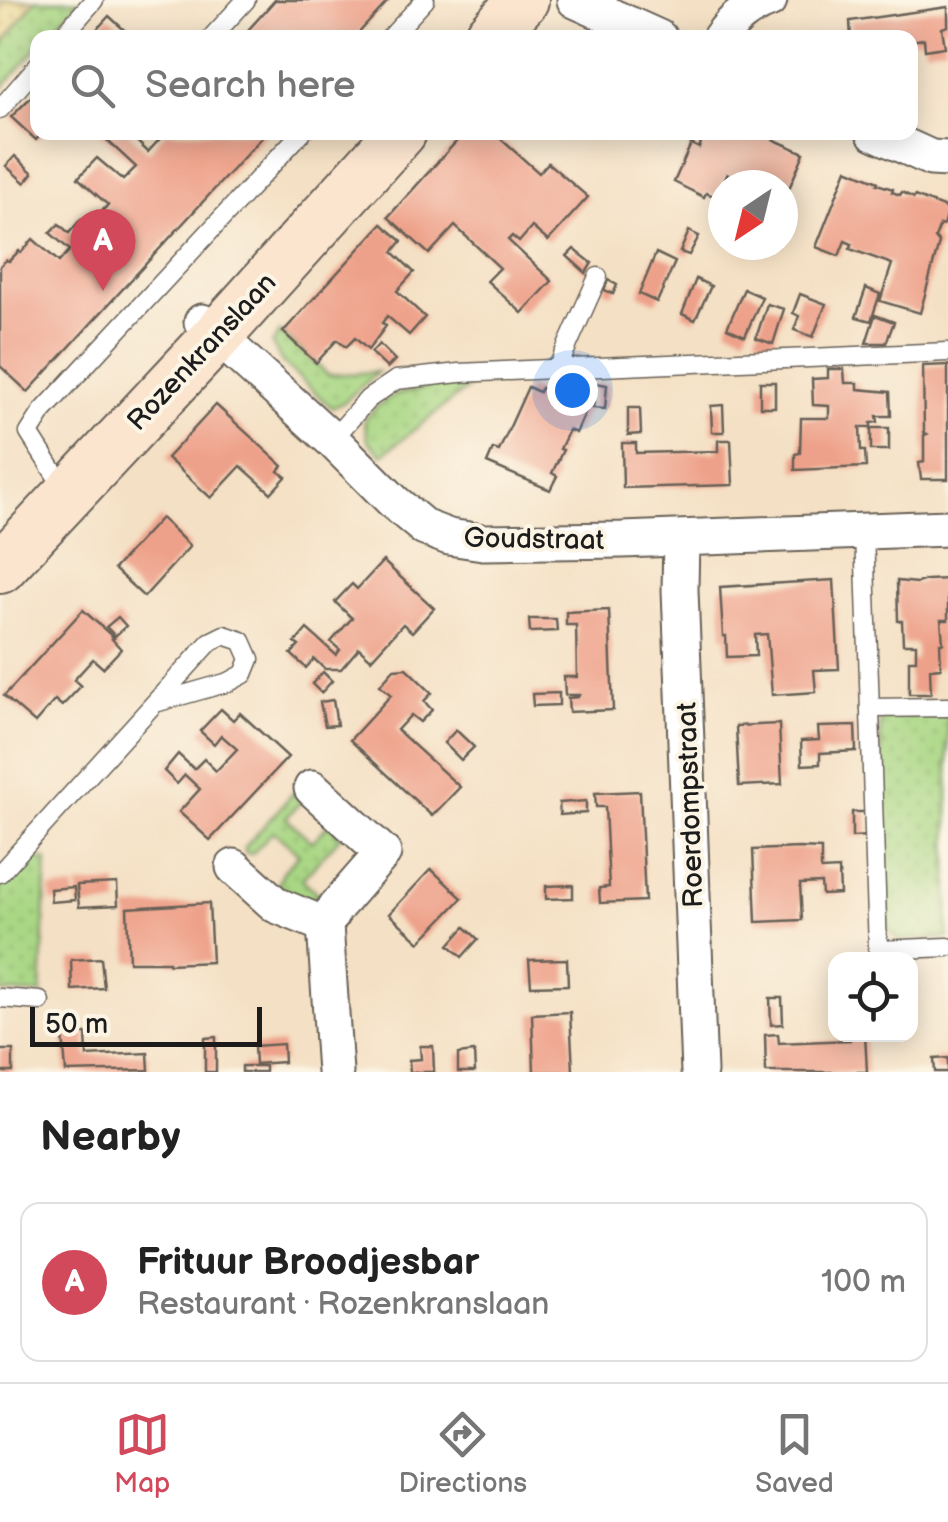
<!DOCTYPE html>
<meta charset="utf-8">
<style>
body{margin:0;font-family:"Balsamiq Sans",sans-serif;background:#f6f6f6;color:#222}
.controls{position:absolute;right:30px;bottom:30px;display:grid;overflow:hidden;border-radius:20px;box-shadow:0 5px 25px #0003}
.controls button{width:90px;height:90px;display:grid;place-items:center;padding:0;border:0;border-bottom:2px solid #e0e0e0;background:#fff;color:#222;font:50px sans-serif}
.compass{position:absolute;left:708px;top:170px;width:90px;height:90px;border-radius:50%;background:#fff;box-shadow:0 5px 25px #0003;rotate:215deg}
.scale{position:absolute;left:30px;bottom:25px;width:232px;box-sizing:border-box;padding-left:10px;border:5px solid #1c1c1c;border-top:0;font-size:28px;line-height:35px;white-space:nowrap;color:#1c1c1c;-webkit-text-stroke:8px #fcf5e5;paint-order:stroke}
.you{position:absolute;left:572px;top:390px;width:35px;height:35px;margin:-25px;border:8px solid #fff;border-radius:50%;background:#1a73e8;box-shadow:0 0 0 15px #1a73e833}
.badge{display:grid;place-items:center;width:65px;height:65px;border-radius:50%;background:#d1495b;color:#fff;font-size:32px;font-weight:700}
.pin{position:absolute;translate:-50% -82px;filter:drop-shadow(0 2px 5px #0008)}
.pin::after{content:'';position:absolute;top:52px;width:35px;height:30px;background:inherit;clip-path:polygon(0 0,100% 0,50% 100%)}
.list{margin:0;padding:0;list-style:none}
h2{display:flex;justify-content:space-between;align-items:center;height:130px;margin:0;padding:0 40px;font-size:42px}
h2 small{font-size:32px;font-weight:400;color:#767676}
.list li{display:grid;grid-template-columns:65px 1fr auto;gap:30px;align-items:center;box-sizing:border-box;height:160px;margin:0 20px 20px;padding:0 20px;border:2px solid #e0e0e0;border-radius:20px}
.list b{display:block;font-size:38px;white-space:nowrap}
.list p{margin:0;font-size:32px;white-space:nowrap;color:#767676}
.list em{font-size:32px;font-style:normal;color:#767676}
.icon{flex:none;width:55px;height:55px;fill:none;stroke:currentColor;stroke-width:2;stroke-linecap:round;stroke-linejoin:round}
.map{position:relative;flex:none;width:948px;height:1072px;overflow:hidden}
.search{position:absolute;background:#fff;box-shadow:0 5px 25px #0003;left:30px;right:30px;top:30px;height:110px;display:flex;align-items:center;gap:25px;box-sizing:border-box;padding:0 35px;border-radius:20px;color:#767676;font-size:38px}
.sheet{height:310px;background:#fff}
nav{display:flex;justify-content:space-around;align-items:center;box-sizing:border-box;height:140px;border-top:2px solid #e0e0e0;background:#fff;font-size:28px;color:#767676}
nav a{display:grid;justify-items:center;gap:5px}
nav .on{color:#d1495b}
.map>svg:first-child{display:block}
.grass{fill:url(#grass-dots);stroke:#627a50;stroke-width:2.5}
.sand{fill:url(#sand-dots);stroke:#857b5d;stroke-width:2.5}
.building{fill:#eea18a}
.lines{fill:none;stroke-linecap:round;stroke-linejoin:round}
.lane-casing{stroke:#686157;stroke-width:21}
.street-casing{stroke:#686157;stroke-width:39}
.secondary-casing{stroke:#686157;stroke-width:54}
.lane{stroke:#fff;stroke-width:18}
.street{stroke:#fff;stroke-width:35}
.secondary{stroke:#fbe5cf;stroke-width:50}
.labels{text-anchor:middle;stroke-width:8;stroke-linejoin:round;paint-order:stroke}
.street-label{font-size:28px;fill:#1c1c1c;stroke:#fcf5e5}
</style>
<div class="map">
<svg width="948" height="1072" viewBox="0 0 948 1072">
<defs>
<pattern id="grass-dots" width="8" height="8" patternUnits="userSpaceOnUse" patternTransform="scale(2.5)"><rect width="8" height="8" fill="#a9d784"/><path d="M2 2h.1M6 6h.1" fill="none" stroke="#91b871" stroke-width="1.8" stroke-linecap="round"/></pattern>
<pattern id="sand-dots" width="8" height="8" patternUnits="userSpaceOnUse" patternTransform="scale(2.5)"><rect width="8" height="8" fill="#eeda9e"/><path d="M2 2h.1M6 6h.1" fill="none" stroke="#ccba88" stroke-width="1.8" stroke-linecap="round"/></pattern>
</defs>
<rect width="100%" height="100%" fill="#fcf5e5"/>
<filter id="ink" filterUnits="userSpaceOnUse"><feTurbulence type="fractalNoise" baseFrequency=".01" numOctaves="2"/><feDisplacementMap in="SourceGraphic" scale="20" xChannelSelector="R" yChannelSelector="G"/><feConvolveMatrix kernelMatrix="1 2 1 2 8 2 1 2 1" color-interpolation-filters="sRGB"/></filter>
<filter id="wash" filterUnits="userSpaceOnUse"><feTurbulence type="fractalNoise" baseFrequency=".0048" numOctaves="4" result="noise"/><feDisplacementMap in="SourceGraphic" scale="40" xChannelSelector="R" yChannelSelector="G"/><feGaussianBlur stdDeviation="2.25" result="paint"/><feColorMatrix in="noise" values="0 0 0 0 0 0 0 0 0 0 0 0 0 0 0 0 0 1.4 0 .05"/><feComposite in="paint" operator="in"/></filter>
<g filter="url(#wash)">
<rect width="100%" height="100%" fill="#f4e0c4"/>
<g class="grass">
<polygon points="35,0 80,0 46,37 38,38 37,48 0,90 0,48"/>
<polygon points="280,332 328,375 378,372 344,402 332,408 282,362 272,344"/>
<path d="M439,385h32l-89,70 -14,-14 -4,-20c23,-31 40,-28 75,-36z"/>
<polygon points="948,715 948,938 898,940 888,929 880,717"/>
<polygon points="294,792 302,800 286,818 312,842 329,824 341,836 302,879 319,895 309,906 277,888 283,872 299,854 273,831 252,854 245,853 245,847"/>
<polygon points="27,859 47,860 41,994 0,992 0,888"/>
</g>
<polygon class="sand" points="0,0 35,0 0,48"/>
<g id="blocks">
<g class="building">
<polygon points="275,0 389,0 354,38 241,38"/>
<polygon points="948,7 948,26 942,28 945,47 925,50 924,39 910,41 910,38 851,38 850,21"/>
<polygon points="109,16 133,38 89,38"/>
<polygon points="38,90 38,132 43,132 36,140 11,117"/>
<polygon points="98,132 127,132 148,152 166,132 267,132 28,392 0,366 0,266 6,260 9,261 19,251 21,253 33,239 59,262 70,250 50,233 59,224 69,233 81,219 88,225 108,205 78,178 97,158 123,180 136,167"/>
<polygon points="465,132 493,132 539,173 548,163 588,197 548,241 532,227 519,242 512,236 508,240 552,281 522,313 487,281 500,268 455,226 429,254 388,217"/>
<polygon points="705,132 757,132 804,153 783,203 783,185 737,185 740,179 727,174 717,197 706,193 704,197 674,182 691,144 699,148"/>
<polygon points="15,156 33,173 25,183 6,166"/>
<polygon points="847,169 878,182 877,184 893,189 892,192 900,195 902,192 914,198 915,196 948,209 943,226 940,225 935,238 939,243 920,313 880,301 892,264 850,249 852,244 845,241 839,256 816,247"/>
<polygon points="382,224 402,241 393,252 414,272 397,291 425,317 409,335 387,316 382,323 386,326 368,350 355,338 346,347 337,340 316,363 283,332"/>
<polygon points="689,231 699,236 689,255 680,252"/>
<polygon points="574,249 592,263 586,273 567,256"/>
<polygon points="656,253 675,262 657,302 639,294"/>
<polygon points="696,279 711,286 695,320 682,314"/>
<polygon points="608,280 617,285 613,294 604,290"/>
<polygon points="866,288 880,294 871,321 856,317"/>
<polygon points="744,289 762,297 745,336 727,328"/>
<polygon points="800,294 826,304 813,337 794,330 799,316 793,313"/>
<polygon points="767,304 784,309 773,344 756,338"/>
<polygon points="875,315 894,322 886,343 866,343"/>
<polygon points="379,344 395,360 387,368 371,353"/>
<polygon points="948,365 948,479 921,479 919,463 924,462 924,435 927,434 924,432 923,366"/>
<polygon points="828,369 844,369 845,383 858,383 858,389 890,392 891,416 877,416 878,422 871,423 871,427 860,427 861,451 865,451 866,467 795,470 795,454 800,453 801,418 829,418 829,406 813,405 812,379 828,378"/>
<rect x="760" y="382" width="15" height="25"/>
<polygon points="596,383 607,385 605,409 593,408"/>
<polygon points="528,387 539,392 541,388 569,401 571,396 589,404 576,433 569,430 560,449 563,450 552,473 557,476 550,490 487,463 493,449 499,451"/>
<polygon points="216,405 283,466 278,471 286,477 271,493 241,466 211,498 167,458"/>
<polygon points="723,405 724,432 712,432 711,406"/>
<polygon points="628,408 640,408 641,434 628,435"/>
<rect x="871" y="428" width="18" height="22"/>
<polygon points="718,440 731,440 733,485 623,488 622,443 636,443 636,453 676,452 718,451"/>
<polygon points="161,518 190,546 144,597 114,569"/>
<polygon points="383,561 434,608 412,632 403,624 371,659 359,648 341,669 325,669 314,659 306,668 291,654 299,646 295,643 307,629 336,655 340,650 331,642 352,618 335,602 352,584 357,589"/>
<polygon points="948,579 948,620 941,620 943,643 940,643 941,668 930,669 931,694 909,694 909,660 916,660 916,644 903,644 902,621 898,621 897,581 917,583 926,580"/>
<polygon points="834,580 839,669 814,670 816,692 772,695 767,634 755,635 756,656 727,657 726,636 723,636 720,587"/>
<polygon points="83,610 114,638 112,639 121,649 103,668 93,659 74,680 81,686 62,706 55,700 35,723 4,696"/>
<polygon points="609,610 613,710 569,712 568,698 578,697 579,695 565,695 564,677 577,677 576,625 566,625 566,612"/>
<polygon points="118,617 126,626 115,636 106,627"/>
<polygon points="529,619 556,619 557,631 530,632"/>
<polygon points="406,668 432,693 424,701 432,710 420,722 411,715 397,730 460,787 432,816 350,740 391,695 380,685 394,669"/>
<polygon points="323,672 332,681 321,693 312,684"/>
<polygon points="559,693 559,705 533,706 532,694"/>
<polygon points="333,700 337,725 325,726 320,702"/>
<polygon points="221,709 233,720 240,713 288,757 210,840 179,812 200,789 185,775 177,784 164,771 178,754 194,769 204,759 216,771 237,749 221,735 214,744 200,731"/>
<polygon points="779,724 782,784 739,786 736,726"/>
<polygon points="855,726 856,751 820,753 820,764 802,765 801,741 819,740 818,727"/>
<polygon points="456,730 474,747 461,760 444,743"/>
<polygon points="640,791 645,901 600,903 599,888 609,887 607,848 605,807 596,807 595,793"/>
<polygon points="586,801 586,813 560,815 559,803"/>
<polygon points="852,812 867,812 868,836 852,837"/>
<polygon points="799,848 821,849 821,870 839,869 840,894 822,895 821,883 800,884 802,920 756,922 753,850"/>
<polygon points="431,869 462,898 420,942 389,914"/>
<polygon points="117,883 118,905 79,907 77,885"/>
<polygon points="573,885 573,898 546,899 546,886"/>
<polygon points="74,887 75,900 51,902 50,889"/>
<polygon points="209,903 212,962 169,964 169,962 129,962 127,908"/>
<polygon points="465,927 478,939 462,957 449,945"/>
<polygon points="101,958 104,988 72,990 71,960"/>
<polygon points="567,959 568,985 531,986 529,960"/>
<polygon points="770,998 782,998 783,1024 771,1025"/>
<polygon points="570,1012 573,1072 534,1072 532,1014"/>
<polygon points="63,1034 86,1034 87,1056 148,1053 149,1070 66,1072"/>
<polygon points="778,1034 779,1043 850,1040 850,1034 865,1034 867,1072 766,1072 765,1035"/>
<polygon points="216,1037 216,1072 205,1072 205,1038"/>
<polygon points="283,1044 284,1062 255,1064 254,1046"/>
<polygon points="420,1046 433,1046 434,1072 410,1072 409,1060 421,1059"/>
<rect x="0" y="1050" width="13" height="22"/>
<polygon points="474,1052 475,1072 458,1072 458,1054"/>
<polygon points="948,1058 948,1072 935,1072 934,1059"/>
<rect x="242" y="1066" width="23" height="6"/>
</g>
</g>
</g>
<g filter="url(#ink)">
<use href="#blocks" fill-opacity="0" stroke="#686157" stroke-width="2.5"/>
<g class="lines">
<defs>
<g id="lane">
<polyline points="61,38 94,0"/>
<polyline points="211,38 246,0"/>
<polyline points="390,38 425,0"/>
<polyline points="0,109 38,65"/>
<polyline points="557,369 598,277"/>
<polyline points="332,440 368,399 396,380 459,373 948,352"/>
<polyline points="68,488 57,477 29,433 43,411 302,132"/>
<polyline points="864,532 878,950 948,947"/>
<polyline points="870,708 948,707"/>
<polyline points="0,873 210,642 224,635 242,641 250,659 244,674 229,682 155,703"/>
<polyline points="0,998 40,1001"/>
</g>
<g id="street">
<polyline points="575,0 659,38"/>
<path d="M720,38c14,-19 27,-30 49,-38"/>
<polyline points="874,132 931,158 948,159"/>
<polyline points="202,322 332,440 395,503 425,528 449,537 483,542 622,540 948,528"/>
<polyline points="681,539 680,590 699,1072"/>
<polyline points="312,788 383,853 335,908 325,925 335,1072"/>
<polyline points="234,867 276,905 325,925"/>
</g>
<g id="secondary">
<polyline points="489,38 523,0"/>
<polyline points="0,568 217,336 401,132"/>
</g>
</defs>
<use href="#lane" class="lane-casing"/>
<use href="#street" class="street-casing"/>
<use href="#secondary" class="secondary-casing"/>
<use href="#lane" class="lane"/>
<use href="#street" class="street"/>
<use href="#secondary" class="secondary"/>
</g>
</g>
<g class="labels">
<g class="street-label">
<text transform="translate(201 351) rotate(-47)" y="10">Rozenkranslaan</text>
<text transform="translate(534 538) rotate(1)" y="10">Goudstraat</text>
<text transform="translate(689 805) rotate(-92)" y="10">Roerdompstraat</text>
</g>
</g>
</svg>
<div class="controls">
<button><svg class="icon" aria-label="locate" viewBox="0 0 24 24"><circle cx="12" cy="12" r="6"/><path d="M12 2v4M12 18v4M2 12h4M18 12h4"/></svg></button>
</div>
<svg class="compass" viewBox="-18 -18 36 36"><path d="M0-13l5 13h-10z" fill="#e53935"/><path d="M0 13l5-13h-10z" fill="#767676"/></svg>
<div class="scale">50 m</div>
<div class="you"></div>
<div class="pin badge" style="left:103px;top:291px">A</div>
<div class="search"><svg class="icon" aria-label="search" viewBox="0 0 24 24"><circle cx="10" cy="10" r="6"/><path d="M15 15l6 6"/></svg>Search here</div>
</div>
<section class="sheet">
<h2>Nearby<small></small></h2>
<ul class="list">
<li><span class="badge">A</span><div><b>Frituur Broodjesbar</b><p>Restaurant · Rozenkranslaan</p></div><em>100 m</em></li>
</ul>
</section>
<nav>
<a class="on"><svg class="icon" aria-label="map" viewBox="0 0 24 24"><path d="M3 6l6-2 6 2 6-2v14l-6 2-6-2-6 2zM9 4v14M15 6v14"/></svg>Map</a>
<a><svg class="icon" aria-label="directions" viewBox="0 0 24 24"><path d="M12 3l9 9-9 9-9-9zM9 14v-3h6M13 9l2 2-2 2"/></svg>Directions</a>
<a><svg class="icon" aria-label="saved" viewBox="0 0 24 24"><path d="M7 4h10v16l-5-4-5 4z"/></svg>Saved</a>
</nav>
